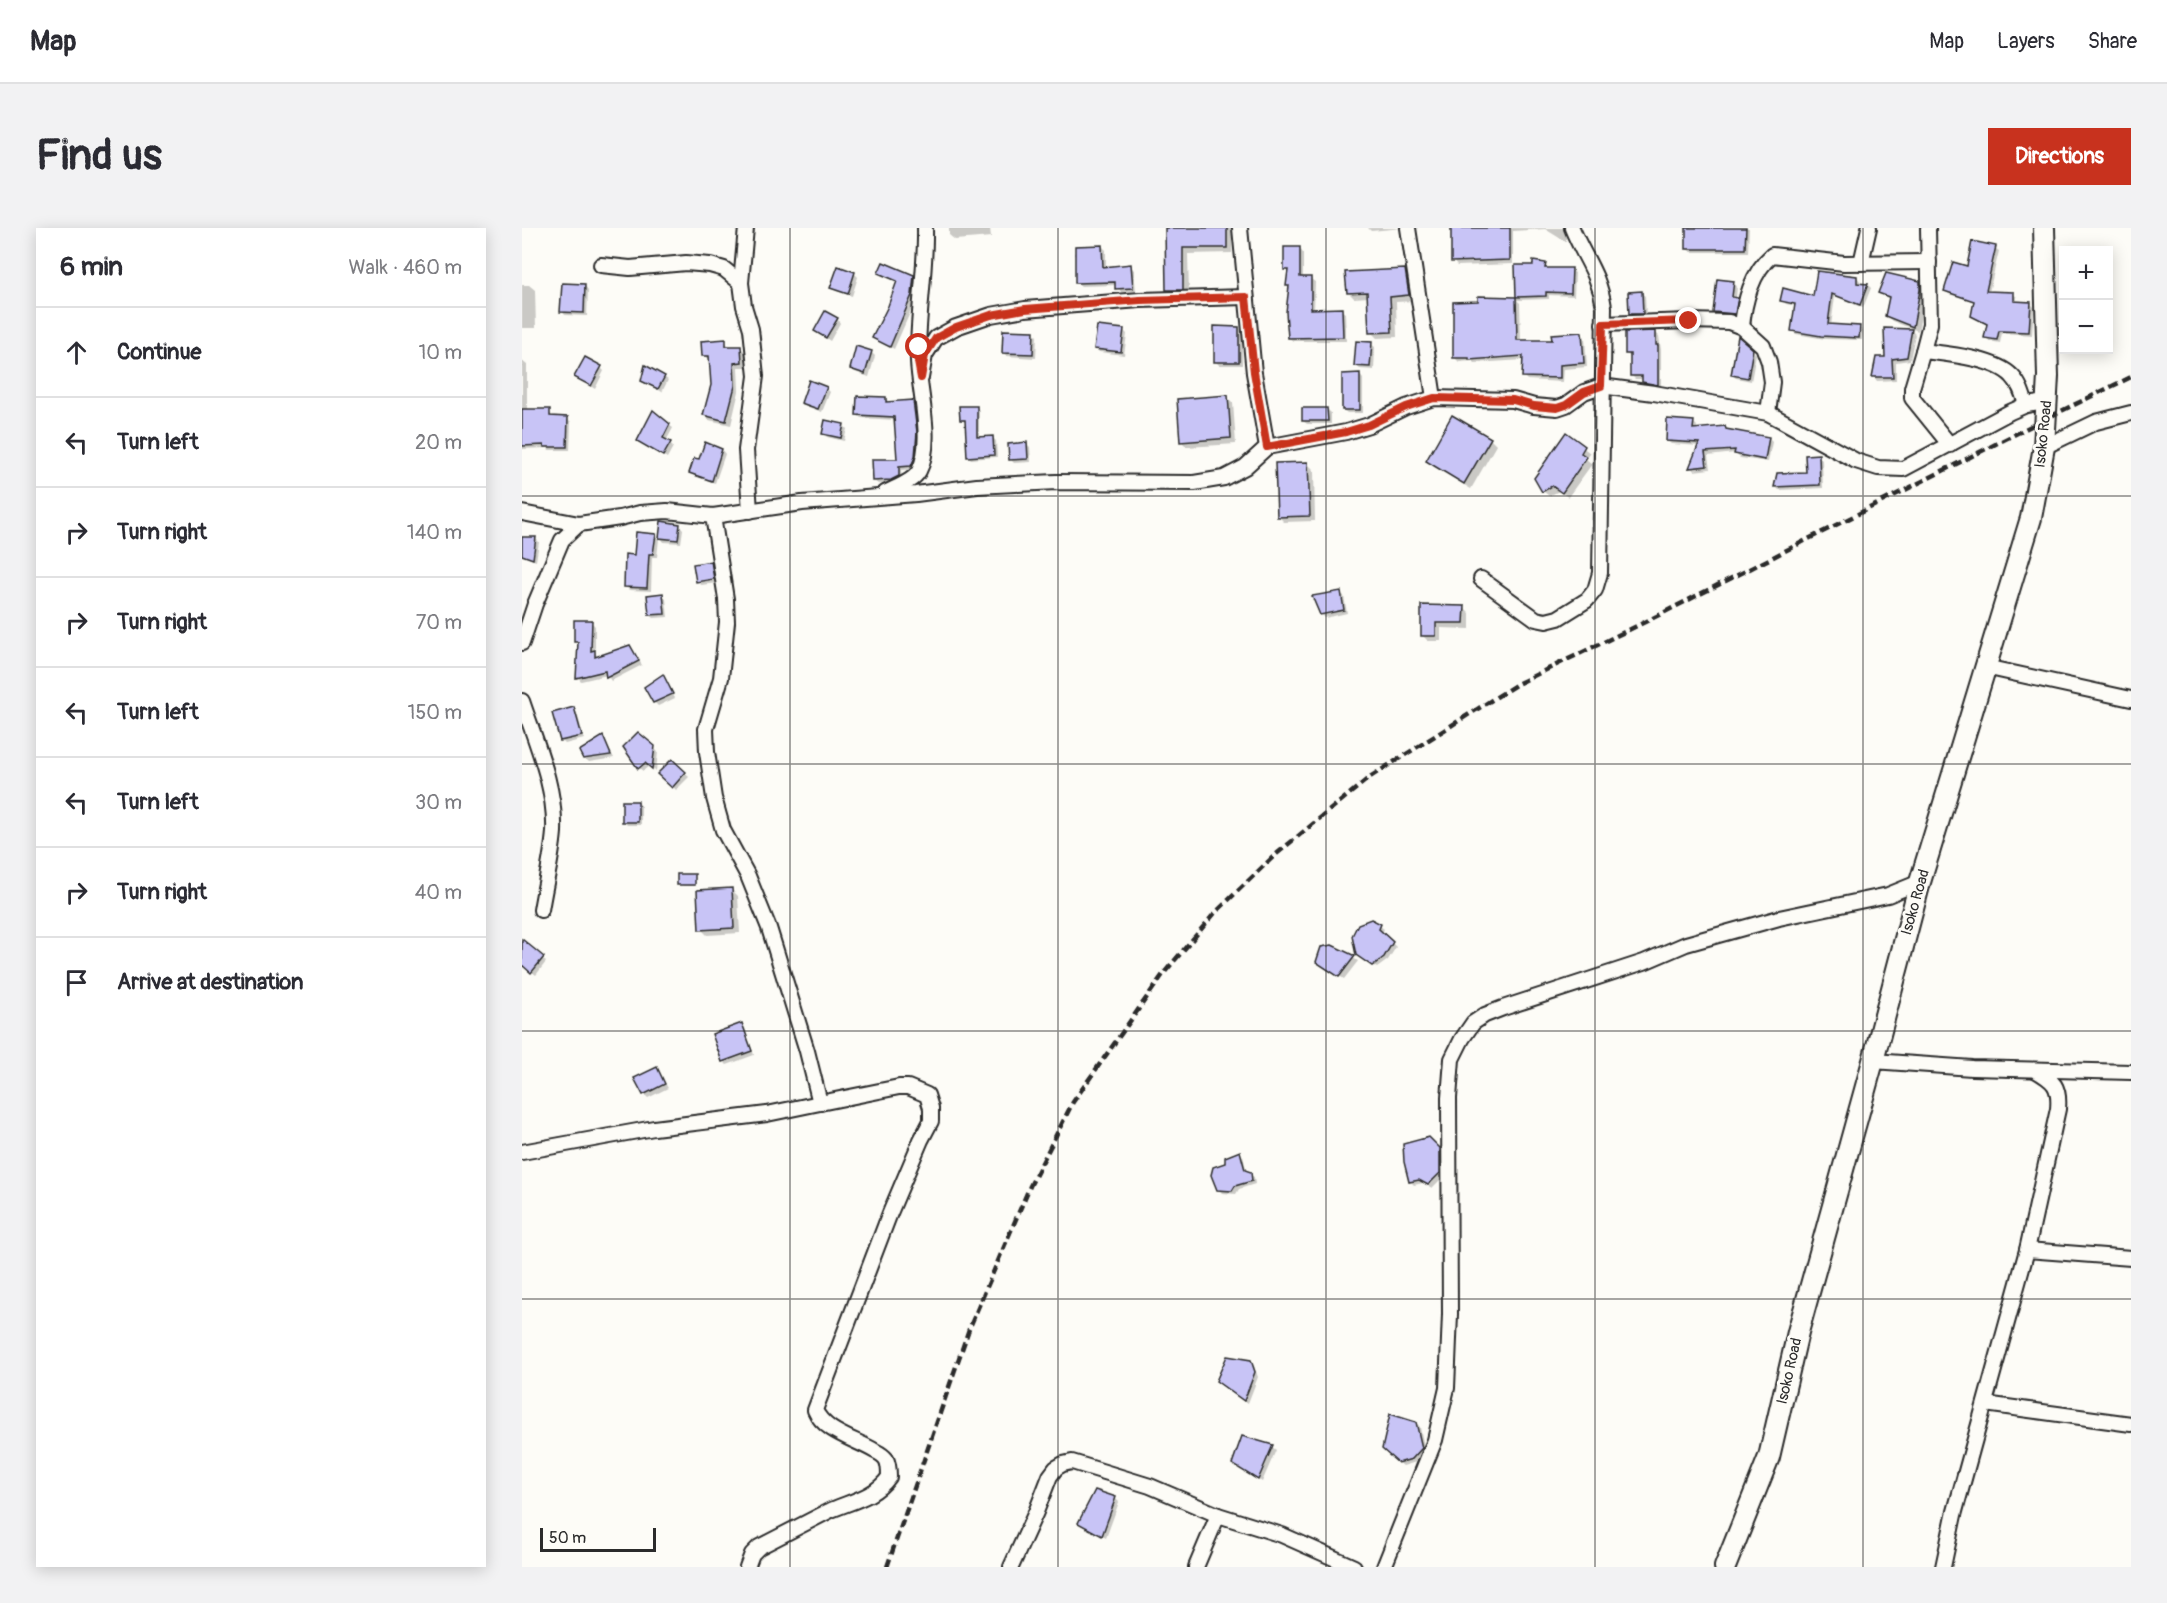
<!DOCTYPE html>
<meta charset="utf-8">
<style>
body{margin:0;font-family:Pangolin,sans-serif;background:#f2f2f3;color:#2b2b33}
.controls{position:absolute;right:18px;top:18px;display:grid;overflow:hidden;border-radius:0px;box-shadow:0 3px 15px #0003}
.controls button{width:54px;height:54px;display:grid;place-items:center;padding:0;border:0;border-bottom:2px solid #e1e1e2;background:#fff;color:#2b2b33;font:30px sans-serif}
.scale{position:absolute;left:18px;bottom:15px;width:116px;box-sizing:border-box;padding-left:6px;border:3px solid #2b2b2b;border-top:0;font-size:16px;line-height:21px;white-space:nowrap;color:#2b2b2b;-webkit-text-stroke:4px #fdfcf7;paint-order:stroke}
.stop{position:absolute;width:18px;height:18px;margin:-14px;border:4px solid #c8321e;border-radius:50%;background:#fff}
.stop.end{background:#c8321e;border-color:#fff;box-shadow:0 2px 6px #0008}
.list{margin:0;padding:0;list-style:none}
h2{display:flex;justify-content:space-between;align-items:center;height:78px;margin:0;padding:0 24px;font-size:26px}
h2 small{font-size:20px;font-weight:400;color:#7c7c81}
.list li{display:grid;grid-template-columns:39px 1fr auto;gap:18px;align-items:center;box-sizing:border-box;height:90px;padding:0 24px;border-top:2px solid #e1e1e2}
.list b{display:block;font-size:22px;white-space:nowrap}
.list em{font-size:20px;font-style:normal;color:#7c7c81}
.icon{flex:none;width:33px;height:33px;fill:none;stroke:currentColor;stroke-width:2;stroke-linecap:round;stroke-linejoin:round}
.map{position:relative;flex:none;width:1609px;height:1339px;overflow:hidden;border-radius:0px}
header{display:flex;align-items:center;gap:36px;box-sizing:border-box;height:84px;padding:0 30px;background:#fff;border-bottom:2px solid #e1e1e2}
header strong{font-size:28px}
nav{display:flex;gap:33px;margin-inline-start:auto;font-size:21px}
.intro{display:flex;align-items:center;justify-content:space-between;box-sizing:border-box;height:144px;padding:0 36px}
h1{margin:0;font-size:42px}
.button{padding:15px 27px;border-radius:0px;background:#c8321e;color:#fff;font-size:21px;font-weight:700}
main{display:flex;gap:36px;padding:0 36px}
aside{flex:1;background:#fff;border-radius:0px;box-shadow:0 3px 15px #0003}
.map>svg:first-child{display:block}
.shadow{fill:#0003}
.building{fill:#c8c4f6;stroke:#2b2b2b;stroke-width:1.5}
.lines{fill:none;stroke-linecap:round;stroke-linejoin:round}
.street-casing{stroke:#2b2b2b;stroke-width:18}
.secondary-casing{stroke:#2b2b2b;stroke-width:24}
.street{stroke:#fdfcf7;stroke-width:14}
.secondary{stroke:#fdfcf7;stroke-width:20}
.rail{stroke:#2b2b2b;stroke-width:4.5;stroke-dasharray:9 4.5;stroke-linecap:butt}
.route{stroke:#c8321e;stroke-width:8}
.grid{fill:none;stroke:#2b2b2b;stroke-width:1.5;stroke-opacity:0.55}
.labels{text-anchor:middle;stroke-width:6;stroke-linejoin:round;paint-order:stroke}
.street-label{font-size:15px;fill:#2b2b2b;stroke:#fdfcf7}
</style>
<header>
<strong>Map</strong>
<nav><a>Map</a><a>Layers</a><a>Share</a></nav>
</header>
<div class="intro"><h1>Find us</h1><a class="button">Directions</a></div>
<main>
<aside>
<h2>6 min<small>Walk · 460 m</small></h2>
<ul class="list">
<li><svg class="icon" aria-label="ahead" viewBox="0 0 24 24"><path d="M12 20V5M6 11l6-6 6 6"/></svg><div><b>Continue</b></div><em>10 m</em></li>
<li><svg class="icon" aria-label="left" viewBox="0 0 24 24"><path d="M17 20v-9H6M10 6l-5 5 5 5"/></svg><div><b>Turn left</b></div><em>20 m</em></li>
<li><svg class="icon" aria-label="right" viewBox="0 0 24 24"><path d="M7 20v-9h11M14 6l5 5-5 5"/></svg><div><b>Turn right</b></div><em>140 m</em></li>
<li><svg class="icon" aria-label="right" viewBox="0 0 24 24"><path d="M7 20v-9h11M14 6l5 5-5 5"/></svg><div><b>Turn right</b></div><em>70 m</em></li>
<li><svg class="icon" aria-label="left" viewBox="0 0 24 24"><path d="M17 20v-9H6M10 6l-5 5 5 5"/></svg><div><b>Turn left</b></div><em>150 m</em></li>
<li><svg class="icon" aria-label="left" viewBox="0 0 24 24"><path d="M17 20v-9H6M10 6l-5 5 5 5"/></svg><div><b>Turn left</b></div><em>30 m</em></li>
<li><svg class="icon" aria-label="right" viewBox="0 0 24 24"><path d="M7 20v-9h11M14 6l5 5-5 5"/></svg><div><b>Turn right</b></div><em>40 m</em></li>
<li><svg class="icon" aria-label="arrive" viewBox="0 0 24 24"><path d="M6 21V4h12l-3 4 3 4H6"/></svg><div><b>Arrive at destination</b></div></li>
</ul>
</aside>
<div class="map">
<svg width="1609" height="1339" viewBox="0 0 1609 1339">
<rect width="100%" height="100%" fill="#fdfcf7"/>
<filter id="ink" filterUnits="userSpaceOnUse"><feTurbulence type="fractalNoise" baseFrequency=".0167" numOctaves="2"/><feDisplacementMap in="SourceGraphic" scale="12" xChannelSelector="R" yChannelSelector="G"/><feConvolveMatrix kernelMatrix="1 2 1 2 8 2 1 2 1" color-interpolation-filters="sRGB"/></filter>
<g filter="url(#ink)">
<g class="shadow">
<polygon points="427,0 468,0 469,9 433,12 427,7"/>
<polygon points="644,0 710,0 710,25 666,26 667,67 651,68 645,62"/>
<polygon points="846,0 881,0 849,3"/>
<polygon points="930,0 1044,0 1044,14 1023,1 991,3 991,36 935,38 931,33"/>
<polygon points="1166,0 1227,0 1226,24 1169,24 1165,21"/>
<polygon points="580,18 584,22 584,40 608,38 612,42 614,63 599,64 595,57 559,58 555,55"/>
<polygon points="1473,20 1477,23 1467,64 1491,66 1495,69 1495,74 1508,75 1512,79 1510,107 1480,105 1478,115 1467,113 1464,109 1467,97 1454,90 1453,74 1427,66 1424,63 1446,40"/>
<polygon points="778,21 781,25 781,51 789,51 793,54 792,83 819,82 823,85 824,113 771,113 767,110 769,60 766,57 767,45 763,41"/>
<polygon points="1023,36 1026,42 1050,42 1053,45 1052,68 1027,67 1027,71 995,72 998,75 999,113 1031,114 1059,105 1063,109 1065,139 1042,141 1041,154 1005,152 1001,148 1002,132 953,135 951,133 937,134 933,130 957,74 958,70 996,70 995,39"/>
<polygon points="317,40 333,46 336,49 330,68 314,63 310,59"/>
<polygon points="883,42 889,48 892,73 874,74 875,109 855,110 849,104 847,69 832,70 826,64"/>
<polygon points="358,45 391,48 395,52 394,71 372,121 352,109 376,54"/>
<polygon points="1335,49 1338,53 1338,57 1346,57 1349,60 1341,80 1313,68 1309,98 1337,99 1341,103 1340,112 1303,111 1274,106 1271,103 1275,78 1264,76 1260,72 1293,70"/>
<polygon points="1397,54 1403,60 1403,69 1396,103 1370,93 1364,87 1368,72 1358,65"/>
<polygon points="1211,55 1215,58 1214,71 1219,75 1216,89 1197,87 1193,83"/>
<polygon points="0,57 7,57 13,62 14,100 0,100"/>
<polygon points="63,58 66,62 65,88 43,87 40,83"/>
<polygon points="1119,65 1123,68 1124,89 1112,89 1108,85"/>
<polygon points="315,91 318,95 308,113 294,103"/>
<polygon points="717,100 720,104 720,137 697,137 693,133"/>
<polygon points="1364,101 1390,103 1393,106 1388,132 1374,134 1374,152 1355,153 1352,149 1364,130"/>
<polygon points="601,102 605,106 602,127 577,124 574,120"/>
<polygon points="511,104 515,108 514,130 485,128 481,125"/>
<polygon points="1134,105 1137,108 1139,122 1139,159 1125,158 1122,151 1113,151 1109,147 1109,130 1105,126"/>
<polygon points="203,113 208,120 218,119 223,124 224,139 216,139 217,163 209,197 187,192 183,187 190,157 189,132 182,128"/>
<polygon points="849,116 853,119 852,142 838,141 834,138"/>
<polygon points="1230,122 1234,126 1229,153 1214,150 1210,147"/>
<polygon points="349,124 353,128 347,149 333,144 329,141"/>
<polygon points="0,133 5,137 5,183 27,183 31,190 45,190 49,194 48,222 27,222 26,220 0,221"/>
<polygon points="79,140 82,143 73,161 54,149"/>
<polygon points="838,147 841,151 841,185 825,185 821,182"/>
<polygon points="142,149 146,152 140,164 121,152"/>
<polygon points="304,160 308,164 300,184 284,178 280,174"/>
<polygon points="705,169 711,175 714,216 665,219 659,213"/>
<polygon points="363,170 368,175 391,174 395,178 398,208 396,233 393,241 379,242 380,252 373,255 356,256 352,253 377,232 374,192 339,190 335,187"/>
<polygon points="454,179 457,182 457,211 471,210 474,213 475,229 449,231 446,228 445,195 439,192"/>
<polygon points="805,181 809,185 809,196 785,196 781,193"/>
<polygon points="1171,194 1175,198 1174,202 1203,199 1207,203 1246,210 1250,214 1246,234 1218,230 1213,225 1186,228 1188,241 1172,243 1169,239 1178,218 1149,216 1145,213"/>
<polygon points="147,197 151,200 144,213 151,219 145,230 117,213"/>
<polygon points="321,197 325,201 322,213 305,209 302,205"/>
<polygon points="1044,206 1068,225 1064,231 1070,236 1046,269 1037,263 1027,268 1021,263"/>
<polygon points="968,211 974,217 949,261 912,239 906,233"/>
<polygon points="504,215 508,219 509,234 492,235 489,232"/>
<polygon points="200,222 203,226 193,255 172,248 168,244 178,233"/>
<polygon points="1296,228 1300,232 1301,260 1257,262 1254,259 1286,246"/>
<polygon points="786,236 792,242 793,293 762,294 756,288"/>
<polygon points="157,297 161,301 159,315 142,314 139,310"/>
<polygon points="133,308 137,311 135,329 130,329 129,363 107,362 103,358 113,328"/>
<polygon points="0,310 14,311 17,314 14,333 0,328"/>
<polygon points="188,335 192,338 195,355 179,357 176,353"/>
<polygon points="818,365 822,368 825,385 803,390 799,386"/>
<polygon points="140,367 144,371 146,389 132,390 128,387"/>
<polygon points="901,378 942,379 948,385 948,401 919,400 919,413 906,413 900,407"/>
<polygon points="69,394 73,398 73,424 76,430 108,419 120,437 89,453 85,447 59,453 56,449 57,417 54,413"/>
<polygon points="141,448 153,470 136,478 132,474"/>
<polygon points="52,481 55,485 62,511 43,516 39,512"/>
<polygon points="81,510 92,530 67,534 63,530"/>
<polygon points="132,520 136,524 134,543 128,537 121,543 117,540"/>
<polygon points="150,533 167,549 154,562 138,546"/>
<polygon points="116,574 119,578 119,597 105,597 101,593"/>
<polygon points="172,647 173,658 157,657"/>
<polygon points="210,662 216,668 218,705 185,707 179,701"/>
<polygon points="858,698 862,701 860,705 874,719 866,732 855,740 840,730"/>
<polygon points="0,714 24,734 14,747 0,736"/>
<polygon points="810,718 836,733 822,751 795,734"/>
<polygon points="219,797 223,800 232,827 205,837 201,833"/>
<polygon points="134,841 146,860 126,870 122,866"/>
<polygon points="906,911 921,925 921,949 910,960 901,955 892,957 888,953"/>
<polygon points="717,925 721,928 725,945 732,949 733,956 717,961 714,966 700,965 696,961 705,936"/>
<polygon points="728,1134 732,1138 736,1149 726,1175 699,1157"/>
<polygon points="894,1195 898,1199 903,1224 894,1234 881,1238 865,1225"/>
<polygon points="750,1219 754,1222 740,1254 712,1236"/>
<polygon points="593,1270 597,1274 584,1310 558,1295"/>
</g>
<g class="building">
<polygon points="643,0 705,0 705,20 661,20 661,62 644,62"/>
<polygon points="929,0 988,0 988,32 929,34"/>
<polygon points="1164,0 1224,0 1223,21 1164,21"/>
<polygon points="1450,13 1474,18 1464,63 1492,64 1492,73 1509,74 1507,104 1477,103 1475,112 1462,110 1465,96 1449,88 1452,73 1422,63 1431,34 1445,38"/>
<polygon points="580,17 581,39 609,36 611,60 593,61 593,54 553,55 553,18"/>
<polygon points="762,19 778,19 778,49 789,49 789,81 820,80 821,109 766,110 764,84 767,58 764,58 766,42 762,42"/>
<polygon points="1011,33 1024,35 1023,40 1050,40 1049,65 1024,64 1024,68 994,69 993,37 1011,37"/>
<polygon points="361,34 392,47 390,67 368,119 350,110 366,78 375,53 356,45"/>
<polygon points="316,38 333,44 326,66 308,60"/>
<polygon points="883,41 887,67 868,69 870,104 847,105 845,64 825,65 823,44"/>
<polygon points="1295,43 1335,48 1335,55 1346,56 1338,77 1310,66 1306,96 1338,98 1337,110 1299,108 1269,103 1273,76 1258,73 1261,60 1291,68"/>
<polygon points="1364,45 1398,53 1398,62 1391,99 1363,88 1367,69 1356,65"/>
<polygon points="1195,51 1212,53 1210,69 1216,70 1213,86 1191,84"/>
<polygon points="40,55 63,56 62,85 38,84"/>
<polygon points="1120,63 1121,86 1107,86 1106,64"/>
<polygon points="956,68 994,69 995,112 1030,112 1029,106 1060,104 1062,135 1038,137 1038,150 1000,149 1001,128 947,132 947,130 931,130 931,74 956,73"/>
<polygon points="303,83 316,90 304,110 292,103"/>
<polygon points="575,98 602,101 599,124 572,121"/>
<polygon points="692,98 717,99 717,134 692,134"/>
<polygon points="1362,100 1390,101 1385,129 1370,131 1371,149 1350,149 1354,129 1363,129"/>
<polygon points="481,102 512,103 511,126 480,125"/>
<polygon points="1134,103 1134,117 1136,117 1136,157 1120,154 1120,148 1108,148 1108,126 1103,126 1103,104"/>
<polygon points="1216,108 1231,121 1226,150 1209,147"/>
<polygon points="204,111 204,118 219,118 220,134 212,135 213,158 204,193 181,187 189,157 187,128 180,128 179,113"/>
<polygon points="834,113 850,114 848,139 832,138"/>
<polygon points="334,118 350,123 343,146 328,141"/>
<polygon points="63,129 80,138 69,158 52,149"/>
<polygon points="123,137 143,148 136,161 119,153"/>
<polygon points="838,145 838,182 820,182 820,146"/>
<polygon points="287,152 305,159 296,181 279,175"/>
<polygon points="706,167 709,210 658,214 655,171"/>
<polygon points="335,168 364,169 364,174 391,172 395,204 393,229 389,238 377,239 377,248 369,252 351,253 350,231 375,231 372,189 334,187"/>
<polygon points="437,178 455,178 455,209 471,208 472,227 445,229 443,192 438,192"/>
<polygon points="780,180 805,180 806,193 780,193"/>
<polygon points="0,181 28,181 28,188 46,189 45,219 22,219 22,217 0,218"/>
<polygon points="131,182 148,196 141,210 149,214 141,228 115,213"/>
<polygon points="930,187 969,210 942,256 904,233"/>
<polygon points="1145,191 1172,193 1171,201 1203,198 1204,201 1247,209 1243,232 1212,226 1213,222 1183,224 1185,238 1167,240 1177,215 1144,213"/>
<polygon points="303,192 322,196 319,210 300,206"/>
<polygon points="1044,204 1063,218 1059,225 1065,229 1040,265 1030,258 1020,264 1012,250"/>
<polygon points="183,214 200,221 190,253 167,245 172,230 177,231"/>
<polygon points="505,214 506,231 487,232 486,216"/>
<polygon points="1297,226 1298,257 1252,259 1255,245 1284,244 1283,227"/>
<polygon points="786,234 788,288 755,289 753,235"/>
<polygon points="139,293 158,296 156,312 137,310"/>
<polygon points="114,304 134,306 131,326 127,326 125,360 102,359 103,326 112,327"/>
<polygon points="0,309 14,309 11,331 0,327"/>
<polygon points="189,333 192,351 174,354 171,336"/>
<polygon points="819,363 822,382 798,387 790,368"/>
<polygon points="141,365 143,386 127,387 125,367"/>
<polygon points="899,377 943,378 942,395 914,395 914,408 899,408"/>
<polygon points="52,392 70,392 69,423 73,422 73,429 108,417 117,433 84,450 83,443 54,450 56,414 52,414"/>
<polygon points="141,446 151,466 131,475 122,459"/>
<polygon points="52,479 60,508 38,513 30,485"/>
<polygon points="116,504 133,518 130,541 123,535 116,541 101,519"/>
<polygon points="81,508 89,527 61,531 57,523"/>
<polygon points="150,531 164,544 150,560 135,546"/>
<rect x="100" y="573" width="16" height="21"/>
<rect x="155" y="646" width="18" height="11"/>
<polygon points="210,660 212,700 177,702 175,662"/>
<polygon points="849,691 859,696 857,701 871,714 862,729 850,738 834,727 830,708 836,696"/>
<polygon points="0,711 22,729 9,745 0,737"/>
<polygon points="810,717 833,728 817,749 794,734 799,719"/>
<polygon points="220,795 230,823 200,834 190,806"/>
<polygon points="135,839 143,856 121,867 112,850"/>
<polygon points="907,909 918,920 918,945 906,957 897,952 887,954 882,934 881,916"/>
<polygon points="718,923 723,942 729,944 730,953 713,958 710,963 695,962 689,947 691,939 703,935 703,929"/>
<polygon points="705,1128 729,1132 733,1144 722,1173 694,1153"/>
<polygon points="868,1186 894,1194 900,1220 890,1231 876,1235 860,1221"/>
<polygon points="720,1208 751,1217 736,1252 710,1236"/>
<polygon points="573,1262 594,1269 580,1308 556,1295"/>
</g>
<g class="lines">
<defs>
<g id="street">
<polyline points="224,0 219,55 222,78 229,101 234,148 224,222 228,283"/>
<polyline points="718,0 732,145 745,219"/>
<polyline points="886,0 912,170"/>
<polyline points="1339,35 1347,0"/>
<polyline points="79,37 108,40 164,35 188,37 202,41 219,55"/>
<polyline points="1081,96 1167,93 1207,94 1220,99 1241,118 1247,134 1250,154 1246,185"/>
<path d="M1220,99c2,-25 10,-55 30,-72l72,8 85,-1"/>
<polyline points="1401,123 1408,96 1406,0"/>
<polyline points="399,150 403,127 414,110 434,99 469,87 503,81 618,72 724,69"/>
<path d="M1428,217l-38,-47v-10l11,-37c24,3 72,7 89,25 8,8 11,19 14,29"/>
<polyline points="1522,219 1574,194 1609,185"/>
<path d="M363,265c11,-6 28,-11 34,-22 15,-29 0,-79 -1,-110 -1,-44 8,-88 7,-133"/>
<path d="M0,285l57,11 41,-6 20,-5 27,-2 46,5 13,83 1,23 -6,56 -15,51 1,23 7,46 9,32 25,46 21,52 38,123 13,52 79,-16h9l19,8 4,13v13l-10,19 -31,73 -75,197c9,22 40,29 60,41 4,2 8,4 11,8 3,5 3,13 3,18 -15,21 -38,24 -60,34 -23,12 -47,24 -70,36l-7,7 -5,13"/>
<polyline points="191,288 280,275 394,266 455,258 534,254 672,255 702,250 723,239 745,219 824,204 847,197 884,179 912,170 991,172 1012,178 1035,180 1044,177 1062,164 1079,158 1132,165 1246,185 1334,233 1356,240 1381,241 1488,184 1504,177 1524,174"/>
<path d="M959,351l55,40 10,2 12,-3 29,-18 8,-10 5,-17 4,-266c-5,-34 -20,-49 -32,-79"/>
<polyline points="0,415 13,376 40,312 57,296"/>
<polyline points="1463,439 1609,471"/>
<path d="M0,473c14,42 34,86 32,131 -2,26 -9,53 -13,78"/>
<polyline points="1351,833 1450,840 1609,844"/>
<polyline points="0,924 132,900 245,886 298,875"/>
<polyline points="1505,1022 1609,1030"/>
<polyline points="1463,1176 1609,1196"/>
<polyline points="489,1339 514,1284 528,1248 534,1240 541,1236 550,1234 628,1258 696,1287 760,1307 832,1339"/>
<polyline points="674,1339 696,1287"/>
<polyline points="862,1339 913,1212 925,1160 928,1086 927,870 930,831 940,811 951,795 963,787 981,780 1122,734 1164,716 1257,690 1366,667 1398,654"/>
<path d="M1421,1339l11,-52 73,-265 31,-141c2,-23 -4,-28 -23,-39"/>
</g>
<polyline id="secondary" points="1203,1339 1247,1229 1276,1104 1351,833 1398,654 1509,290 1522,219 1526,148 1522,0"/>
</defs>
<use href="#street" class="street-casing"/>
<use href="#secondary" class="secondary-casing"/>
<use href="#street" class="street"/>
<use href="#secondary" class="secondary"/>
<polyline class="rail" points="365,1339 447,1101 508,958 551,874 642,745 692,686 752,628 848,549 995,456 1123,394 1523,191 1609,149"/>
</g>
</g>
<g class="lines" filter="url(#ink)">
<polyline class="route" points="397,119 396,134 399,150 403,127 414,110 434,99 469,87 503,81 618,72 724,69 732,144 745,219 824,204 847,197 884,179 912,170 991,172 1012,178 1035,180 1044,177 1062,164 1079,158 1081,96 1167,93"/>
</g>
<path class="grid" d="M268,0v1339M536,0v1339M804,0v1339M1073,0v1339M1341,0v1339M0,268h1609M0,536h1609M0,803h1609M0,1071h1609"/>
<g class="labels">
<g class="street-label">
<text transform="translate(1521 206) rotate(-84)" y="5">Isoko Road</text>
<text transform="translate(1393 674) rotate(-74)" y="5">Isoko Road</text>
<text transform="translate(1267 1143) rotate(-77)" y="5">Isoko Road</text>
</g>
</g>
</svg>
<div class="controls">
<button>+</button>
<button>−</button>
</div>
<div class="scale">50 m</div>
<div class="stop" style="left:397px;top:119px"></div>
<div class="stop end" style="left:1167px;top:93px"></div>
</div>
</main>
